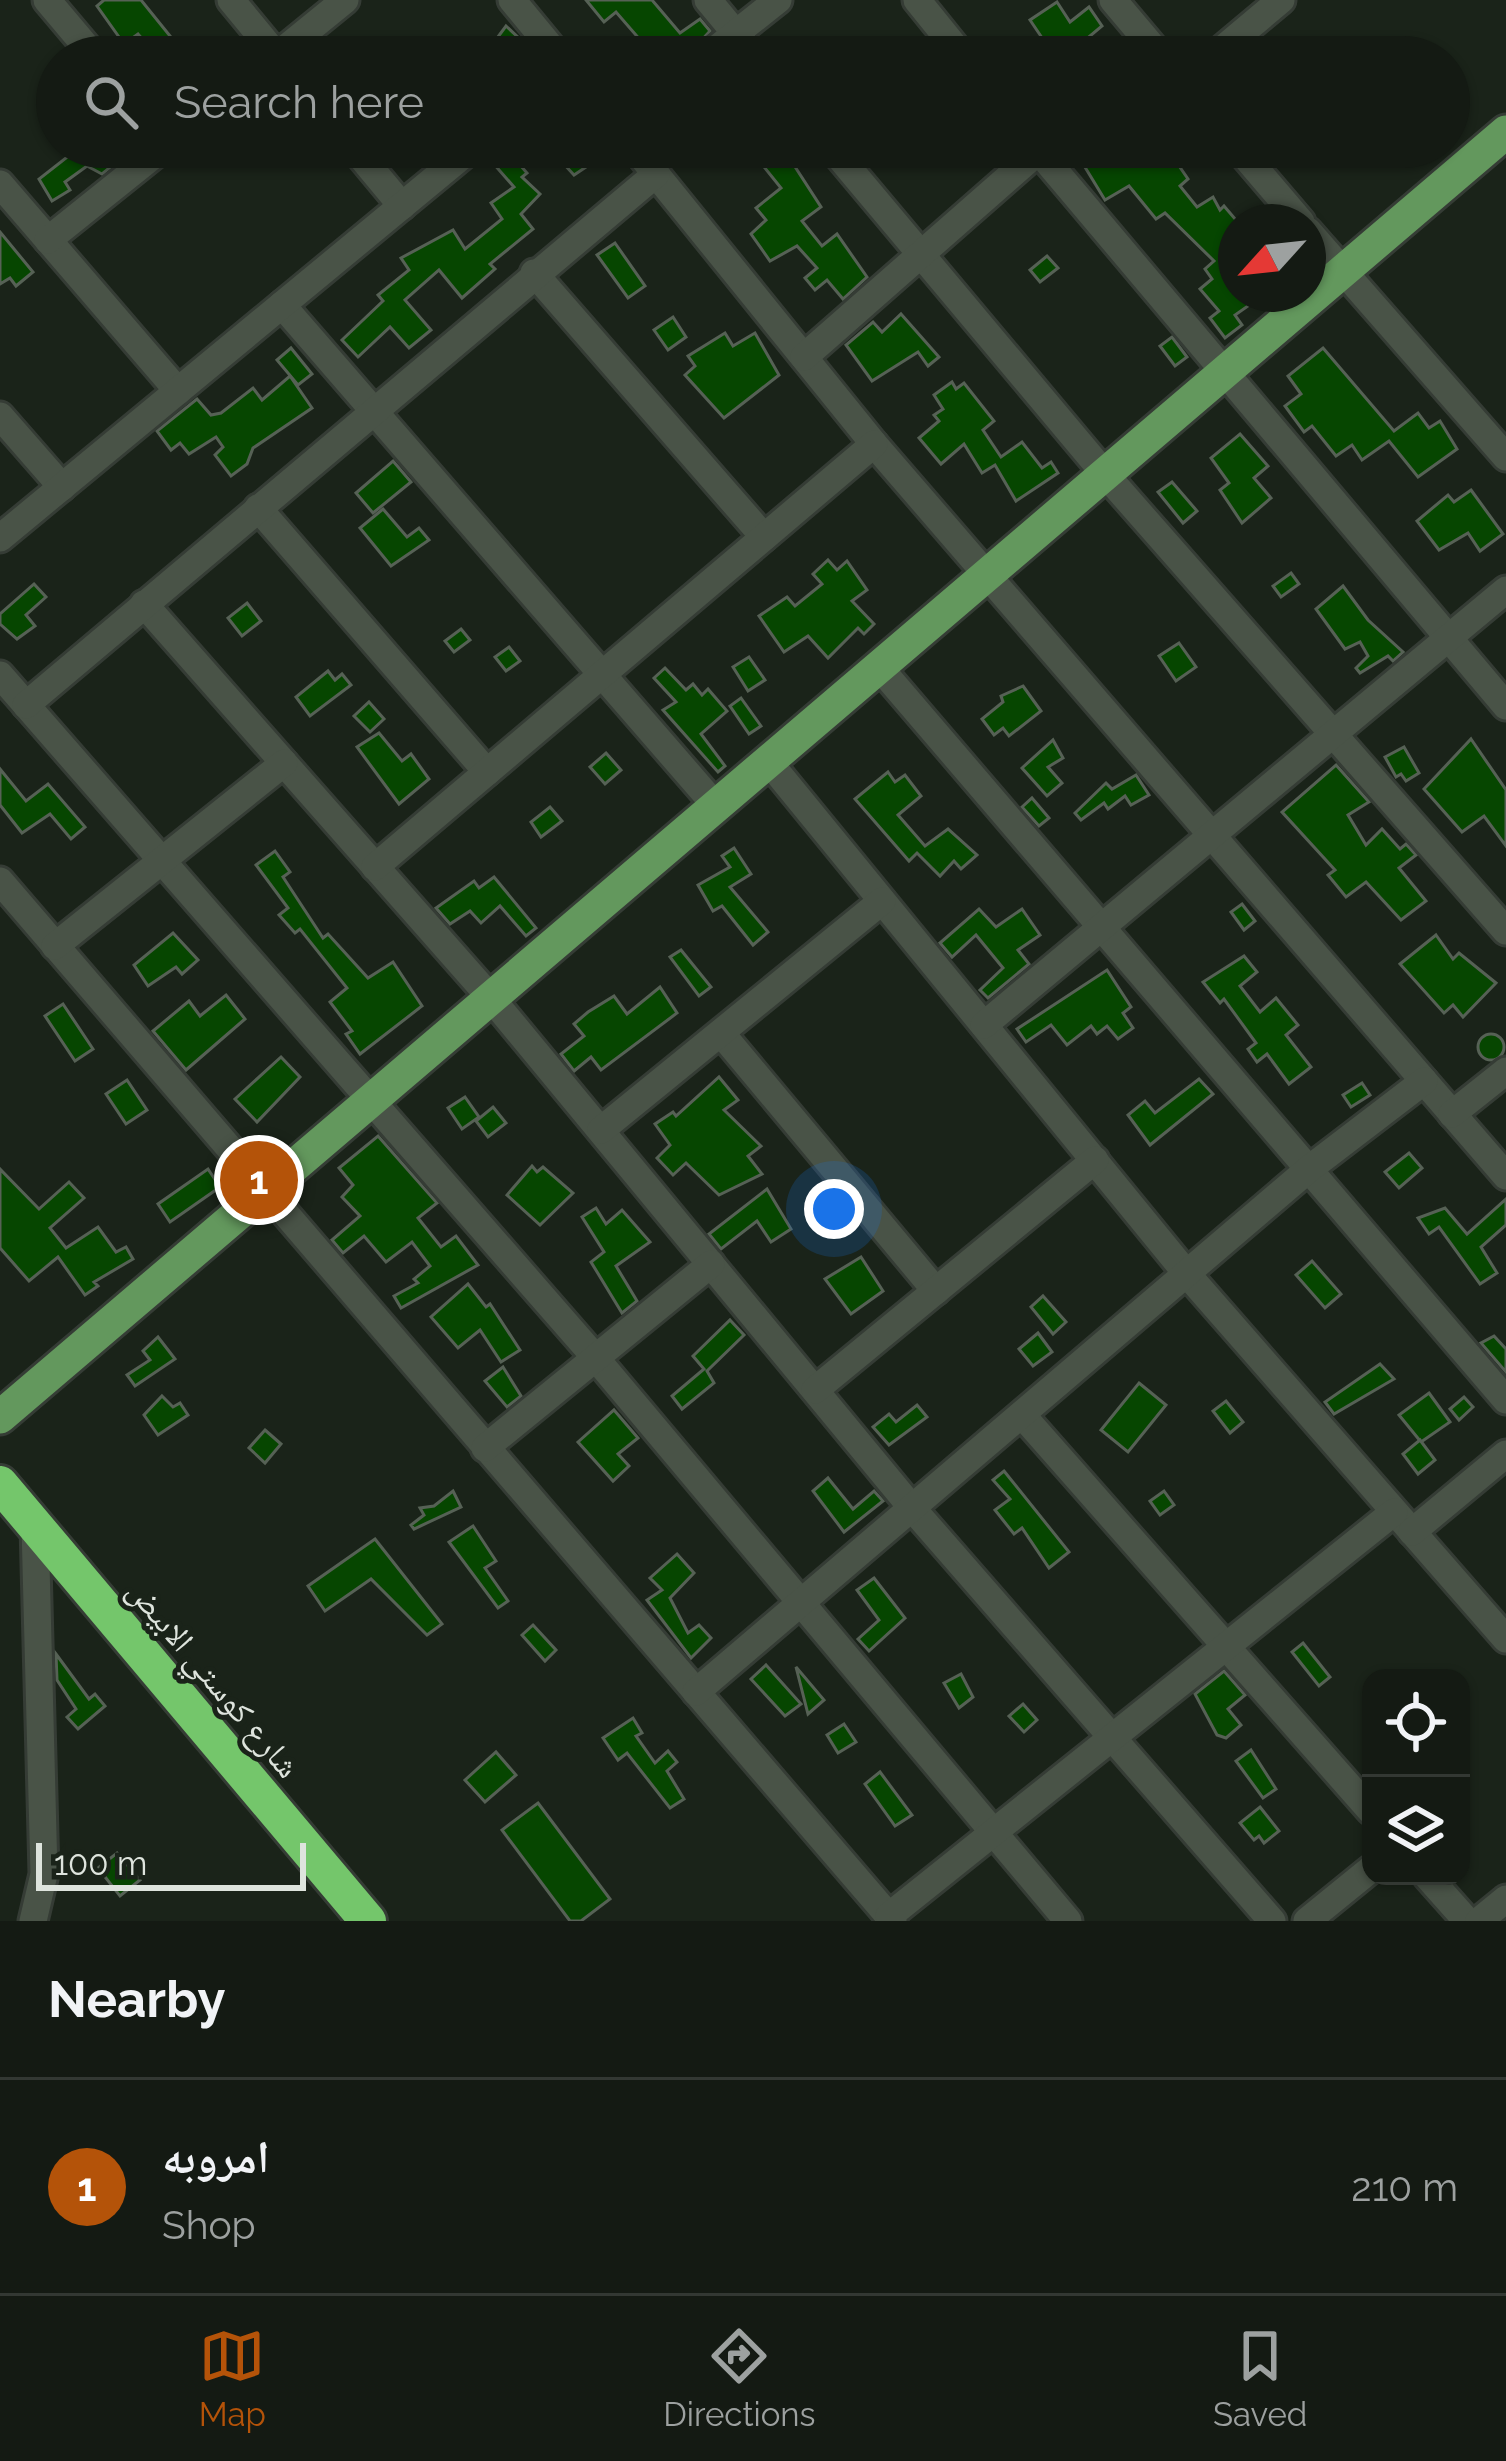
<!DOCTYPE html>
<meta charset="utf-8">
<style>
body{margin:0;font-family:Raleway,"Noto Naskh Arabic",sans-serif;background:#212721;color:#f1f3f6}
.controls{position:absolute;right:36px;bottom:36px;display:grid;overflow:hidden;border-radius:24px;box-shadow:0 3px 9px #0004}
.controls button{width:108px;height:108px;display:grid;place-items:center;padding:0;border:0;border-bottom:3px solid #333833;background:#141a13;color:#f1f3f6;font:60px sans-serif}
.compass{position:absolute;left:1218px;top:204px;width:108px;height:108px;border-radius:50%;background:#141a13;box-shadow:0 3px 9px #0004;rotate:243deg}
.scale{position:absolute;left:36px;bottom:30px;width:270px;box-sizing:border-box;padding-left:12px;border:6px solid #dee4dd;border-top:0;font-size:33px;line-height:42px;white-space:nowrap;color:#dee4dd;-webkit-text-stroke:9px #1a2319;paint-order:stroke}
.you{position:absolute;left:834px;top:1209px;width:42px;height:42px;margin:-30px;border:9px solid #fff;border-radius:50%;background:#1a73e8;box-shadow:0 0 0 18px #1a73e833}
.badge{display:grid;place-items:center;width:78px;height:78px;border-radius:50%;background:#b45309;color:#fff;font-size:39px;font-weight:700}
.pin{position:absolute;translate:-50% -50%;border:6px solid #fff;box-shadow:0 3px 12px #0006}
.list{margin:0;padding:0;list-style:none}
h2{display:flex;justify-content:space-between;align-items:center;height:156px;margin:0;padding:0 48px;font-size:51px}
h2 small{font-size:39px;font-weight:400;color:#9da1a0}
.list li{display:grid;grid-template-columns:78px 1fr auto;gap:36px;align-items:center;box-sizing:border-box;height:216px;padding:0 48px;border-top:3px solid #333833}
.list b{display:block;font-size:45px;white-space:nowrap}
.list p{margin:0;font-size:39px;white-space:nowrap;color:#9da1a0}
.list em{font-size:39px;font-style:normal;color:#9da1a0}
.icon{flex:none;width:66px;height:66px;fill:none;stroke:currentColor;stroke-width:2;stroke-linecap:round;stroke-linejoin:round}
.map{position:relative;flex:none;width:1506px;height:1921px;overflow:hidden}
.search{position:absolute;background:#141a13;box-shadow:0 3px 9px #0004;left:36px;right:36px;top:36px;height:132px;display:flex;align-items:center;gap:30px;box-sizing:border-box;padding:0 42px;border-radius:66px;color:#9da1a0;font-size:45px}
.sheet{height:372px;background:#141a13}
nav{display:flex;justify-content:space-around;align-items:center;box-sizing:border-box;height:168px;border-top:3px solid #333833;background:#141a13;font-size:33px;color:#9da1a0}
nav a{display:grid;justify-items:center;gap:6px}
nav .on{color:#b45309}
.map>svg:first-child{display:block}
.building{fill:#064600;stroke:#566155;stroke-width:3}
.lines{fill:none;stroke-linecap:round;stroke-linejoin:round}
.minor-casing{stroke:#353c35;stroke-width:33}
.major-casing{stroke:#353c35;stroke-width:39}
.highway-casing{stroke:#353c35;stroke-width:42}
.minor{stroke:#495347;stroke-width:27}
.major{stroke:#63985d;stroke-width:33}
.highway{stroke:#74c66b;stroke-width:36}
.labels{text-anchor:middle;stroke-width:10;stroke-linejoin:round;paint-order:stroke}
.street-label{font-size:33px;fill:#dee4dd;stroke:#1a2319}
</style>
<div class="map">
<svg width="1506" height="1921" viewBox="0 0 1506 1921">
<rect width="100%" height="100%" fill="#1a2319"/>
<g class="building">
<polygon points="104,0 141,0 187,57 158,57 138,34 124,44 97,6"/>
<polygon points="586,0 652,0 680,33 700,19 710,31 686,57 655,57 616,12 604,22"/>
<polygon points="1057,2 1070,22 1089,7 1102,26 1065,57 1055,57 1030,20"/>
<polygon points="506,26 522,41 509,57 483,57"/>
<polygon points="80,147 135,147 102,174 87,166 65,182 70,190 52,201 39,179"/>
<polygon points="580,147 616,147 574,175 562,162"/>
<polygon points="748,147 803,147 790,159 821,207 802,221 822,246 837,234 867,277 843,299 827,280 815,290 805,278 817,268 797,246 770,261 751,234 766,220 756,208 781,188"/>
<polygon points="1085,147 1126,147 1137,160 1166,147 1188,179 1180,186 1197,207 1213,197 1220,210 1224,206 1236,220 1236,294 1265,294 1235,315 1242,325 1225,338 1210,318 1219,311 1200,289 1212,279 1205,269 1214,261 1165,213 1156,219 1129,186 1105,200 1077,154"/>
<polygon points="500,156 508,163 514,158 527,173 522,177 540,194 521,214 533,229 490,264 495,269 462,298 439,270 405,300 431,330 409,348 390,327 358,357 342,340 383,301 378,295 409,270 401,258 453,230 465,249 502,219 491,203 514,187 493,163"/>
<polygon points="0,232 33,272 16,286 10,278 0,284"/>
<polygon points="615,243 645,286 628,298 597,255"/>
<polygon points="1047,256 1058,268 1040,282 1030,270"/>
<polygon points="901,314 939,357 928,366 918,352 872,381 846,345 873,322 882,332"/>
<polygon points="673,317 686,337 668,350 654,330"/>
<polygon points="725,333 733,346 755,333 779,375 724,418 685,375 695,366 688,356"/>
<polygon points="1172,337 1187,357 1175,366 1160,346"/>
<polygon points="291,348 312,374 298,385 277,360"/>
<polygon points="1323,348 1394,431 1418,413 1429,428 1440,421 1457,449 1418,477 1389,441 1362,460 1352,445 1336,456 1312,426 1304,432 1285,406 1301,394 1288,376"/>
<polygon points="290,376 312,408 253,448 247,464 231,476 215,455 223,447 216,437 189,454 180,443 171,450 157,431 197,399 211,415 221,413 253,388 262,400"/>
<polygon points="952,382 956,389 964,383 994,421 983,430 1001,457 1022,442 1042,468 1051,462 1058,473 1016,501 995,465 982,473 964,444 941,464 919,438 939,421 934,415 943,409 934,395"/>
<polygon points="1240,434 1268,466 1254,478 1271,498 1242,523 1220,490 1229,483 1211,458"/>
<polygon points="393,461 411,482 373,513 356,493"/>
<polygon points="1172,482 1197,511 1183,523 1158,492"/>
<polygon points="1471,490 1503,534 1480,551 1468,533 1439,550 1417,521 1448,495 1454,502"/>
<polygon points="383,509 407,537 419,528 429,540 391,566 360,528"/>
<polygon points="828,560 837,570 847,561 867,590 852,601 874,624 864,634 858,628 828,658 808,636 784,652 759,616 787,597 795,606 822,584 813,574"/>
<polygon points="1291,573 1299,584 1281,597 1273,586"/>
<polygon points="34,584 46,597 26,615 35,626 17,639 0,624 0,614"/>
<polygon points="1343,586 1368,620 1403,652 1393,661 1388,656 1360,673 1356,668 1368,656 1360,642 1345,649 1316,609"/>
<polygon points="247,603 261,621 242,636 228,618"/>
<polygon points="461,629 470,640 454,652 445,641"/>
<polygon points="1179,643 1196,667 1176,681 1159,656"/>
<polygon points="509,647 520,661 506,671 495,657"/>
<polygon points="749,657 765,680 748,691 733,667"/>
<polygon points="665,668 686,690 693,684 702,695 708,689 727,711 701,734 725,766 718,772 663,710 676,702 654,678"/>
<polygon points="328,671 335,680 342,674 351,685 310,716 296,697"/>
<polygon points="1023,686 1041,711 1009,736 1003,728 994,735 982,719 1003,702 1001,696"/>
<polygon points="741,698 761,726 749,734 730,706"/>
<polygon points="369,702 384,719 370,732 354,716"/>
<polygon points="379,733 402,761 411,754 429,779 399,804 357,747"/>
<polygon points="1471,739 1506,790 1506,846 1484,816 1462,832 1424,789"/>
<polygon points="1053,740 1063,758 1048,767 1062,783 1047,796 1022,768"/>
<polygon points="1404,747 1419,773 1406,781 1401,774 1396,777 1385,757"/>
<polygon points="606,753 621,770 605,784 590,767"/>
<polygon points="1336,765 1369,802 1348,815 1366,845 1382,829 1400,849 1406,844 1416,855 1399,868 1426,901 1401,920 1366,882 1346,897 1328,875 1335,870 1282,812"/>
<polygon points="0,769 26,801 48,784 85,827 71,839 50,814 22,833 0,805"/>
<polygon points="888,772 895,782 905,775 921,796 898,815 925,846 948,829 977,855 961,869 954,861 940,876 917,853 909,861 855,799"/>
<polygon points="1136,775 1149,795 1131,805 1125,796 1108,809 1104,803 1081,820 1075,813 1106,783 1112,789"/>
<polygon points="1032,798 1049,818 1039,826 1022,807"/>
<polygon points="550,807 562,821 541,837 531,822"/>
<polygon points="734,848 751,874 730,887 768,932 753,945 722,906 713,911 698,885 730,867 722,856"/>
<polygon points="275,851 290,872 283,877 323,938 328,934 368,978 393,962 422,1006 360,1054 346,1034 352,1031 330,1002 347,988 300,929 295,933 279,915 288,908 256,865"/>
<polygon points="494,877 536,928 526,936 500,906 481,923 470,911 450,924 436,908 474,881 479,888"/>
<polygon points="1242,904 1255,921 1244,930 1231,912"/>
<polygon points="979,909 996,927 1022,909 1040,935 1018,950 1029,964 988,998 980,990 1003,968 976,935 952,957 940,943"/>
<polygon points="173,933 198,960 182,974 176,967 148,986 134,965"/>
<polygon points="1436,935 1453,959 1459,953 1496,983 1463,1017 1453,1005 1444,1013 1400,964"/>
<polygon points="681,950 711,987 699,996 670,957"/>
<polygon points="1244,956 1257,972 1240,986 1260,1012 1276,998 1298,1025 1286,1035 1311,1067 1289,1084 1267,1054 1257,1062 1248,1049 1256,1043 1224,999 1220,1003 1203,982"/>
<polygon points="1107,970 1131,1007 1123,1013 1133,1028 1118,1039 1107,1026 1097,1034 1091,1026 1067,1045 1051,1025 1026,1042 1017,1029"/>
<polygon points="660,987 677,1013 601,1070 591,1057 574,1071 561,1054 584,1036 574,1024 588,1012 614,996 627,1014"/>
<polygon points="226,995 245,1019 186,1070 153,1031 189,1001 200,1016"/>
<polygon points="63,1004 93,1049 75,1061 45,1016"/>
<circle cx="1491" cy="1047" r="13"/>
<polygon points="281,1057 300,1077 257,1122 235,1099"/>
<polygon points="719,1077 738,1100 724,1110 761,1146 748,1156 762,1174 719,1195 686,1163 673,1175 657,1158 670,1145 655,1124 673,1112 676,1116"/>
<polygon points="1199,1079 1213,1094 1150,1145 1128,1115 1145,1101 1155,1113"/>
<polygon points="127,1080 147,1110 126,1124 106,1094"/>
<polygon points="1362,1083 1370,1095 1351,1107 1343,1095"/>
<polygon points="465,1097 479,1117 462,1129 448,1108"/>
<polygon points="493,1107 506,1123 488,1137 476,1121"/>
<polygon points="378,1136 437,1203 418,1218 441,1247 456,1236 478,1265 401,1308 394,1296 418,1283 414,1279 430,1266 412,1242 386,1262 364,1236 343,1253 332,1240 360,1216 342,1197 353,1185 339,1168"/>
<polygon points="1409,1153 1422,1168 1399,1188 1385,1172"/>
<polygon points="532,1166 537,1172 543,1167 573,1193 540,1225 507,1195"/>
<polygon points="0,1169 39,1209 69,1182 84,1198 50,1228 66,1248 98,1227 116,1252 126,1247 133,1259 94,1282 98,1286 85,1295 58,1257 29,1281 0,1248"/>
<polygon points="208,1169 220,1187 170,1222 158,1204"/>
<polygon points="767,1189 791,1229 771,1242 757,1221 721,1249 709,1234"/>
<polygon points="1506,1199 1506,1225 1481,1247 1497,1273 1480,1284 1439,1227 1429,1234 1418,1218 1445,1208 1467,1234"/>
<polygon points="596,1208 606,1224 622,1210 650,1242 616,1266 637,1301 622,1313 591,1262 604,1252 582,1217"/>
<polygon points="861,1257 883,1291 851,1314 825,1279"/>
<polygon points="1312,1261 1341,1294 1325,1308 1296,1275"/>
<polygon points="468,1284 486,1307 490,1304 520,1350 501,1362 480,1330 458,1348 431,1317"/>
<polygon points="1043,1296 1066,1322 1053,1334 1031,1307"/>
<polygon points="730,1320 744,1335 707,1371 714,1383 682,1409 672,1396 704,1369 693,1356"/>
<polygon points="1038,1333 1052,1352 1033,1366 1019,1349"/>
<polygon points="1494,1336 1506,1349 1506,1372 1481,1343"/>
<polygon points="158,1337 175,1359 135,1386 127,1375 150,1360 143,1351"/>
<polygon points="1380,1364 1394,1379 1334,1414 1325,1402"/>
<polygon points="503,1367 521,1396 507,1407 485,1381"/>
<polygon points="1139,1383 1166,1405 1128,1452 1101,1430"/>
<polygon points="1429,1393 1450,1422 1421,1442 1399,1415"/>
<polygon points="162,1396 173,1407 180,1403 188,1415 158,1435 144,1415"/>
<polygon points="1464,1397 1473,1407 1459,1420 1450,1409"/>
<polygon points="1226,1401 1243,1422 1230,1433 1213,1411"/>
<polygon points="917,1405 927,1417 889,1445 873,1427 889,1414 896,1422"/>
<polygon points="614,1410 638,1438 618,1454 629,1466 613,1481 578,1442"/>
<polygon points="265,1430 281,1444 265,1463 249,1448"/>
<polygon points="1420,1440 1435,1460 1418,1474 1403,1454"/>
<polygon points="1004,1471 1069,1552 1049,1568 1022,1528 1014,1534 995,1510 1010,1499 993,1480"/>
<polygon points="828,1478 853,1509 874,1491 883,1501 844,1532 813,1491"/>
<polygon points="453,1491 461,1507 414,1529 411,1525 424,1515 420,1508 434,1506"/>
<polygon points="1164,1491 1174,1505 1160,1515 1150,1501"/>
<polygon points="473,1526 496,1561 485,1568 508,1601 498,1608 449,1542"/>
<polygon points="375,1539 442,1624 427,1635 371,1579 325,1611 308,1586"/>
<polygon points="677,1554 694,1573 670,1598 688,1633 699,1625 711,1638 691,1658 647,1600 662,1590 650,1578"/>
<polygon points="874,1578 905,1618 869,1651 858,1639 879,1620 857,1590"/>
<polygon points="533,1625 556,1650 545,1661 522,1635"/>
<polygon points="1303,1643 1330,1677 1319,1686 1292,1652"/>
<polygon points="56,1654 89,1699 95,1694 105,1706 78,1729 67,1717 76,1709 57,1680"/>
<polygon points="766,1665 801,1704 785,1716 751,1679"/>
<polygon points="796,1667 824,1700 808,1714"/>
<polygon points="1224,1671 1245,1695 1228,1709 1241,1725 1226,1738 1217,1735 1195,1694"/>
<polygon points="961,1674 973,1697 959,1708 944,1683"/>
<polygon points="1023,1704 1037,1720 1024,1732 1009,1716"/>
<polygon points="633,1718 642,1733 636,1736 655,1763 668,1751 677,1762 667,1771 684,1799 670,1808 627,1753 618,1760 603,1738"/>
<polygon points="844,1724 856,1742 838,1753 827,1735"/>
<polygon points="1251,1750 1276,1789 1263,1798 1236,1761"/>
<polygon points="496,1752 516,1775 485,1802 465,1780"/>
<polygon points="880,1772 912,1815 895,1826 865,1784"/>
<polygon points="538,1803 610,1899 581,1921 570,1921 502,1830"/>
<polygon points="1260,1807 1279,1831 1264,1843 1259,1836 1254,1840 1240,1823"/>
<polygon points="117,1853 140,1880 120,1896 98,1868"/>
</g>
<g class="lines">
<defs>
<g id="minor">
<polyline points="47,0 95,57"/>
<polyline points="231,0 278,57"/>
<polyline points="512,0 559,57"/>
<polyline points="708,0 755,57"/>
<polyline points="917,0 963,57"/>
<polyline points="1113,0 1161,57"/>
<polyline points="275,57 345,0"/>
<polyline points="706,57 778,0"/>
<polyline points="1213,57 1281,0"/>
<polyline points="353,147 402,206"/>
<polyline points="634,147 874,444 1506,1176"/>
<polyline points="831,147 1105,474 1506,931"/>
<polyline points="1035,147 1506,706"/>
<polyline points="1237,147 1301,222"/>
<polyline points="0,184 178,391"/>
<polyline points="1308,231 1506,457"/>
<polyline points="48,240 164,147"/>
<polyline points="534,273 764,537"/>
<polyline points="282,305 716,806"/>
<polyline points="804,357 1043,147"/>
<polyline points="0,416 62,487"/>
<polyline points="258,508 487,772"/>
<polyline points="0,538 473,147"/>
<polyline points="144,604 491,998 912,1508 1272,1921"/>
<polyline points="879,667 1506,1400"/>
<polyline points="0,675 594,1356 1068,1921"/>
<polyline points="26,705 656,174"/>
<polyline points="768,761 1187,1274 1506,1639"/>
<polyline points="375,867 874,444"/>
<polyline points="0,881 893,1921"/>
<polyline points="55,946 284,763"/>
<polyline points="984,1025 1506,590"/>
<polyline points="721,1033 936,1291"/>
<polyline points="1452,1114 1506,1071"/>
<polyline points="601,1130 882,901"/>
<polyline points="815,1390 1095,1160"/>
<polyline points="1022,1415 1371,1811"/>
<polyline points="485,1448 711,1264"/>
<polyline points="1412,1532 1506,1454"/>
<polyline points="696,1692 1309,1169 1424,1081"/>
<polyline points="1427,1876 1467,1921"/>
<polyline points="889,1916 1394,1512"/>
<polyline points="33,1921 44,1874 35,1526"/>
<polyline points="1307,1921 1371,1869"/>
<polyline points="1479,1921 1506,1899"/>
</g>
<polyline id="major" points="0,1417 1506,132"/>
<polyline id="highway" points="0,1484 368,1921"/>
</defs>
<use href="#minor" class="minor-casing"/>
<use href="#major" class="major-casing"/>
<use href="#highway" class="highway-casing"/>
<use href="#minor" class="minor"/>
<use href="#major" class="major"/>
<use href="#highway" class="highway"/>
</g>
<g class="labels">
<g class="street-label">
<text transform="translate(214 1678) rotate(50)" y="12">شارع كوستي الابيض</text>
</g>
</g>
</svg>
<div class="controls">
<button><svg class="icon" aria-label="locate" viewBox="0 0 24 24"><circle cx="12" cy="12" r="6"/><path d="M12 2v4M12 18v4M2 12h4M18 12h4"/></svg></button>
<button><svg class="icon" aria-label="layers" viewBox="0 0 24 24"><path d="M12 4l9 5-9 5-9-5zM3 14l9 5 9-5"/></svg></button>
</div>
<svg class="compass" viewBox="-18 -18 36 36"><path d="M0-13l5 13h-10z" fill="#e53935"/><path d="M0 13l5-13h-10z" fill="#9da1a0"/></svg>
<div class="scale">100 m</div>
<div class="you"></div>
<div class="pin badge" style="left:259px;top:1180px">1</div>
<div class="search"><svg class="icon" aria-label="search" viewBox="0 0 24 24"><circle cx="10" cy="10" r="6"/><path d="M15 15l6 6"/></svg>Search here</div>
</div>
<section class="sheet">
<h2>Nearby<small></small></h2>
<ul class="list">
<li><span class="badge">1</span><div><b>امروبه</b><p>Shop</p></div><em>210 m</em></li>
</ul>
</section>
<nav>
<a class="on"><svg class="icon" aria-label="map" viewBox="0 0 24 24"><path d="M3 6l6-2 6 2 6-2v14l-6 2-6-2-6 2zM9 4v14M15 6v14"/></svg>Map</a>
<a><svg class="icon" aria-label="directions" viewBox="0 0 24 24"><path d="M12 3l9 9-9 9-9-9zM9 14v-3h6M13 9l2 2-2 2"/></svg>Directions</a>
<a><svg class="icon" aria-label="saved" viewBox="0 0 24 24"><path d="M7 4h10v16l-5-4-5 4z"/></svg>Saved</a>
</nav>
